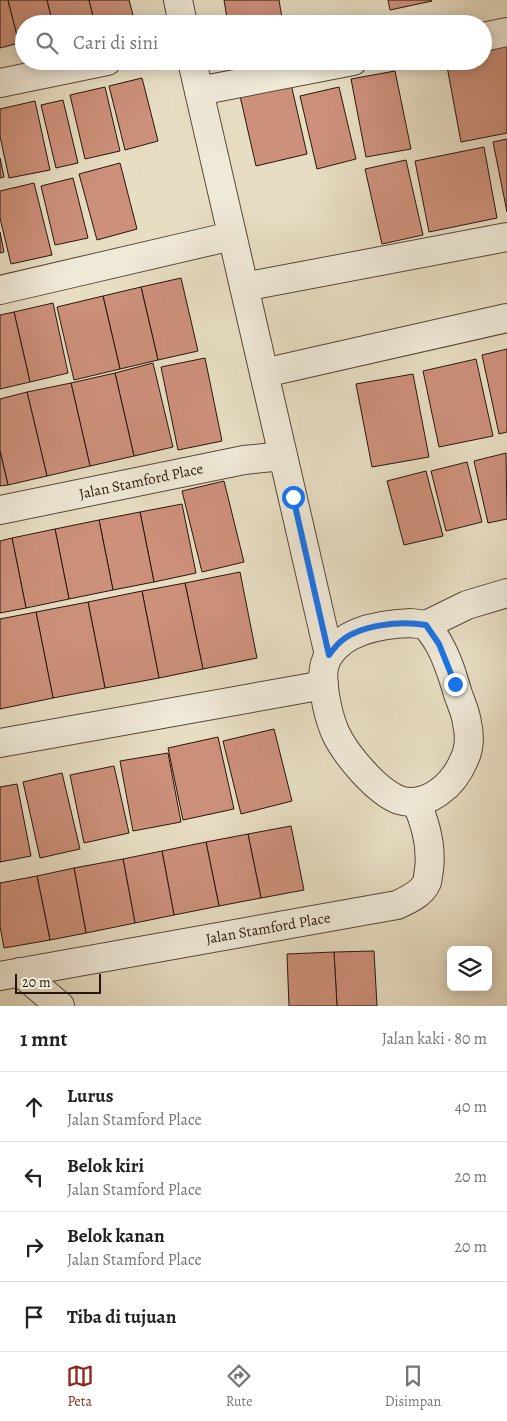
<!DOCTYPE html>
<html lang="id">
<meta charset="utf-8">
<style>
body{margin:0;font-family:Alegreya,serif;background:#f6f6f6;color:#222}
.controls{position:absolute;right:15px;bottom:15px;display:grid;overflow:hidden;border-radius:8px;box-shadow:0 2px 12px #0003}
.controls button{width:45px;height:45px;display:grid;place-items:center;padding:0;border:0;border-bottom:1px solid #e0e0e0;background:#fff;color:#222;font:25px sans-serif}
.scale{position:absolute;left:15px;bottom:12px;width:86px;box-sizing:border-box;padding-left:5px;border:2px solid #26170a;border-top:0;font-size:14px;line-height:18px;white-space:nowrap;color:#26170a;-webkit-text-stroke:4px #efe9d8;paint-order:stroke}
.stop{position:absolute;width:15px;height:15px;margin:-11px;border:4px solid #1a73e8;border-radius:50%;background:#fff}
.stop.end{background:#1a73e8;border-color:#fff;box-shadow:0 1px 5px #0008}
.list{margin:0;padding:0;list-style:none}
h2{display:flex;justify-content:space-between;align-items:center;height:65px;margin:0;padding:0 20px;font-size:21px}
h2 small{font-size:16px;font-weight:400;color:#767676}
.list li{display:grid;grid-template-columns:32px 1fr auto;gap:15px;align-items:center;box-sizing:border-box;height:70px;padding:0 20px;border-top:1px solid #e0e0e0}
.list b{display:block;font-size:19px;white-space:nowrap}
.list p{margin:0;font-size:16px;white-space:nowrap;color:#767676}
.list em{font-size:16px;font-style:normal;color:#767676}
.icon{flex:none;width:28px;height:28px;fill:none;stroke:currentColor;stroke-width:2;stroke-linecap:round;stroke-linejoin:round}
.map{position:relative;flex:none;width:507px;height:1006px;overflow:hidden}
.search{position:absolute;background:#fff;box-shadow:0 2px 12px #0003;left:15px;right:15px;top:15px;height:55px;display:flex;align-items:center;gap:12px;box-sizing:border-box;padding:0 18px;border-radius:28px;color:#767676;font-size:19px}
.sheet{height:345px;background:#fff}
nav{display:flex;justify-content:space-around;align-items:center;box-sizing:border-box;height:70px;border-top:1px solid #e0e0e0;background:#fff;font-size:14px;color:#767676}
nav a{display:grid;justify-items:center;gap:2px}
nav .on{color:#8f2418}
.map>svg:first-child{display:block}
.building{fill:#cd907b;stroke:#26170a}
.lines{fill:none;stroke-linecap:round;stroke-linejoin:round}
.minor-casing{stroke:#564838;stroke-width:30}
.minor{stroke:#efe9d8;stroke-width:28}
.route{stroke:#1a73e8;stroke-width:6}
.labels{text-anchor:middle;stroke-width:5;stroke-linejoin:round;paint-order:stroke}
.street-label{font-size:15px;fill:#26170a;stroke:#efe9d8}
</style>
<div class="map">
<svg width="507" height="1006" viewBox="0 0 507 1006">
<rect width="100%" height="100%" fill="#e7ddc3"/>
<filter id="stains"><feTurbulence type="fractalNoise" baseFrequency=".004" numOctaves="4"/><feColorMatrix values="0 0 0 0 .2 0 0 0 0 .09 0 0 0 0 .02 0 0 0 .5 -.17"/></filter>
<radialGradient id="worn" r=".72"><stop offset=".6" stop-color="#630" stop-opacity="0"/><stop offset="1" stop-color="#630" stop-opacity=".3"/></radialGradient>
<g class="building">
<polygon points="0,0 8,0 19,43 0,48"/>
<polygon points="8,0 47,0 53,24 24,24 24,42 19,43"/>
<polygon points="47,0 89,0 95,24 53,24"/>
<polygon points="89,0 129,0 133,15 95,24"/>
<polygon points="224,0 279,0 283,24 228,24"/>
<polygon points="388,0 431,0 432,1 390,10"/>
<polygon points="483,42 507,43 507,133 461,142 446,61 483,61"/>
<polygon points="395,71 411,149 366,157 351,79"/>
<polygon points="142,78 158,141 125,150 109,86"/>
<polygon points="291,84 307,154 256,166 240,96"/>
<polygon points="105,87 120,151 85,159 70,95"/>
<polygon points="339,87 356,159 317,169 300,96"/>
<polygon points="63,100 78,163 56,168 41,105"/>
<polygon points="35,101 50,170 9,178 0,136 0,109"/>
<polygon points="507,139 507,212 493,142"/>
<polygon points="484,147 497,218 429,232 415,161"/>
<polygon points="0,158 4,177 0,178"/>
<polygon points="406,160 423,235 382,244 365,169"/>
<polygon points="120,163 137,229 97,240 79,174"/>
<polygon points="73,178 88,238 55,245 41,186"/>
<polygon points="34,183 52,255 11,264 0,218 0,191"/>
<polygon points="0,232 4,252 0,253"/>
<polygon points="181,278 198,351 158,360 141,287"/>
<polygon points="141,287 158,360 120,369 103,296"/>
<polygon points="103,296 120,369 74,380 57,307"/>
<polygon points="53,303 68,373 30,382 14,312"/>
<polygon points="14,312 30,382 0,389 0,315"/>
<polygon points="507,349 507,432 499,434 482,355"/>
<polygon points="205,358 222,441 178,450 161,367"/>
<polygon points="476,359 493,436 439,447 423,371"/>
<polygon points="153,363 173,447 134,456 115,373"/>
<polygon points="115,373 134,456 90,466 71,383"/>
<polygon points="413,374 429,457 372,467 356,384"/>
<polygon points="71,383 90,466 47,476 27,392"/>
<polygon points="27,392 47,476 8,485 0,451 0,399"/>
<polygon points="0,451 8,485 0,486"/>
<polygon points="506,453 507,519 488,523 474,461"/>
<polygon points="467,462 482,522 446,531 431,471"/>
<polygon points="426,471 443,536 404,545 387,481"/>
<polygon points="224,481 244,562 202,572 182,491"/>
<polygon points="182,504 196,573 154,582 140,512"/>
<polygon points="140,512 154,582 113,590 99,520"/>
<polygon points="99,520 113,590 69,599 55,529"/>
<polygon points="55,529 69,599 26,608 12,538"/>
<polygon points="12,538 26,608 0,613 0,541"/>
<polygon points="240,572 257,658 203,669 185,583"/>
<polygon points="185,583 203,669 159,678 142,591"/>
<polygon points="142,591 159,678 105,688 88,602"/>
<polygon points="88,602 105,688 53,698 36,612"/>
<polygon points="36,612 53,698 0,709 0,619"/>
<polygon points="274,729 292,801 241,814 223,741"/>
<polygon points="218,737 234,809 183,820 168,748"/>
<polygon points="168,753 181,822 133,831 120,761"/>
<polygon points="114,766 129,833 84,843 70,775"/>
<polygon points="62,773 80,849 40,858 23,782"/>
<polygon points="17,784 31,856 0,862 0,787"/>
<polygon points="291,826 304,890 261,898 248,834"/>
<polygon points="248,834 261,898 219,906 206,842"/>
<polygon points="206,842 219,906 174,915 162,851"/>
<polygon points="162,851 174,915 135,923 123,859"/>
<polygon points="123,859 135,923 86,933 74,868"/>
<polygon points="74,868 86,933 50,940 37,876"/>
<polygon points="37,876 50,940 4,948 0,926 0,883"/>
<polygon points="374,951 377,1006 337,1006 334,952"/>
<polygon points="334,952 337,1006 289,1006 287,954"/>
</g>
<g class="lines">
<defs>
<g id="minor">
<polyline points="178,0 183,24"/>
<polyline points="483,37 507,32"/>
<polyline points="192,61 329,655"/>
<polyline points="0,83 107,61"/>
<polyline points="199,91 353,61"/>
<polyline points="244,287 507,237"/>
<polyline points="0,290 232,236"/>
<polyline points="264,373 507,318"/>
<polyline points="0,510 244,460 283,456"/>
<path d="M411,623l15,2c5,7 10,13 13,19 9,16 14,33 19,50 3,9 8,19 9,29 3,13 3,25 -3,37 -10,24 -36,49 -65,40 -23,-9 -54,-46 -64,-68 -5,-12 -8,-24 -10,-37 -2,-13 -4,-28 4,-40 17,-26 54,-31 82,-32z"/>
<polyline points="426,625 467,605 507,593"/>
<polyline points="0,743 324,685"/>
<polyline points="20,972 60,1006"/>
<path d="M0,976l397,-71c11,-5 25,-11 30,-23 1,-3 1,-8 2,-12 3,-24 -3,-46 -13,-68"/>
</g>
</defs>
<use href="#minor" class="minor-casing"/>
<use href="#minor" class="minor"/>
</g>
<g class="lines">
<path class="route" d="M293,497l36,158c3,-4 6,-8 10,-12 20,-19 62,-22 87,-18l13,19 16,40"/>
</g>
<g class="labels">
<g class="street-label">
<text transform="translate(141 481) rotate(-12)" y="5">Jalan Stamford Place</text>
<text transform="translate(268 928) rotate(-10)" y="5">Jalan Stamford Place</text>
</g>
</g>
<rect width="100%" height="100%" filter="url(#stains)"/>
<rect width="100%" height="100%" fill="url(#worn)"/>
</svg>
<div class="controls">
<button><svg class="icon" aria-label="layers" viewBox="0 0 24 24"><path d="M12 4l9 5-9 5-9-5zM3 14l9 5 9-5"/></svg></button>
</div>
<div class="scale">20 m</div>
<div class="stop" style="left:293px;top:497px"></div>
<div class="stop end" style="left:455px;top:684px"></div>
<div class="search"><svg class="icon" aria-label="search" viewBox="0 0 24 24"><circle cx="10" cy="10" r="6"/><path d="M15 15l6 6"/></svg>Cari di sini</div>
</div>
<section class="sheet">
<h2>1 mnt<small>Jalan kaki · 80 m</small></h2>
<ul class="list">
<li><svg class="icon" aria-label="ahead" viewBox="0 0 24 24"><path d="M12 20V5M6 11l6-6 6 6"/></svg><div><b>Lurus</b><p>Jalan Stamford Place</p></div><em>40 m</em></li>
<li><svg class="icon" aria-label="left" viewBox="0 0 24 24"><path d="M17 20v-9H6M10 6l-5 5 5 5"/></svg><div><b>Belok kiri</b><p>Jalan Stamford Place</p></div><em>20 m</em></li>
<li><svg class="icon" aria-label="right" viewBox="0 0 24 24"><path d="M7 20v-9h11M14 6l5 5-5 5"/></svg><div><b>Belok kanan</b><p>Jalan Stamford Place</p></div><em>20 m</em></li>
<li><svg class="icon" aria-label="arrive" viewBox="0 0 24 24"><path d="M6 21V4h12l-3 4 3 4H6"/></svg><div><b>Tiba di tujuan</b></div></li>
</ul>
</section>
<nav>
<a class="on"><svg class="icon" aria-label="map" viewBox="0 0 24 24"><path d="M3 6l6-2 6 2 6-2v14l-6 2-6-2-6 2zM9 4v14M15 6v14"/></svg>Peta</a>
<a><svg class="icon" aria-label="directions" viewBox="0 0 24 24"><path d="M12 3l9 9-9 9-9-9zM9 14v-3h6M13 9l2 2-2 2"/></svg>Rute</a>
<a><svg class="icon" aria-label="saved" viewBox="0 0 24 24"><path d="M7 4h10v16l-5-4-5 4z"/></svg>Disimpan</a>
</nav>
